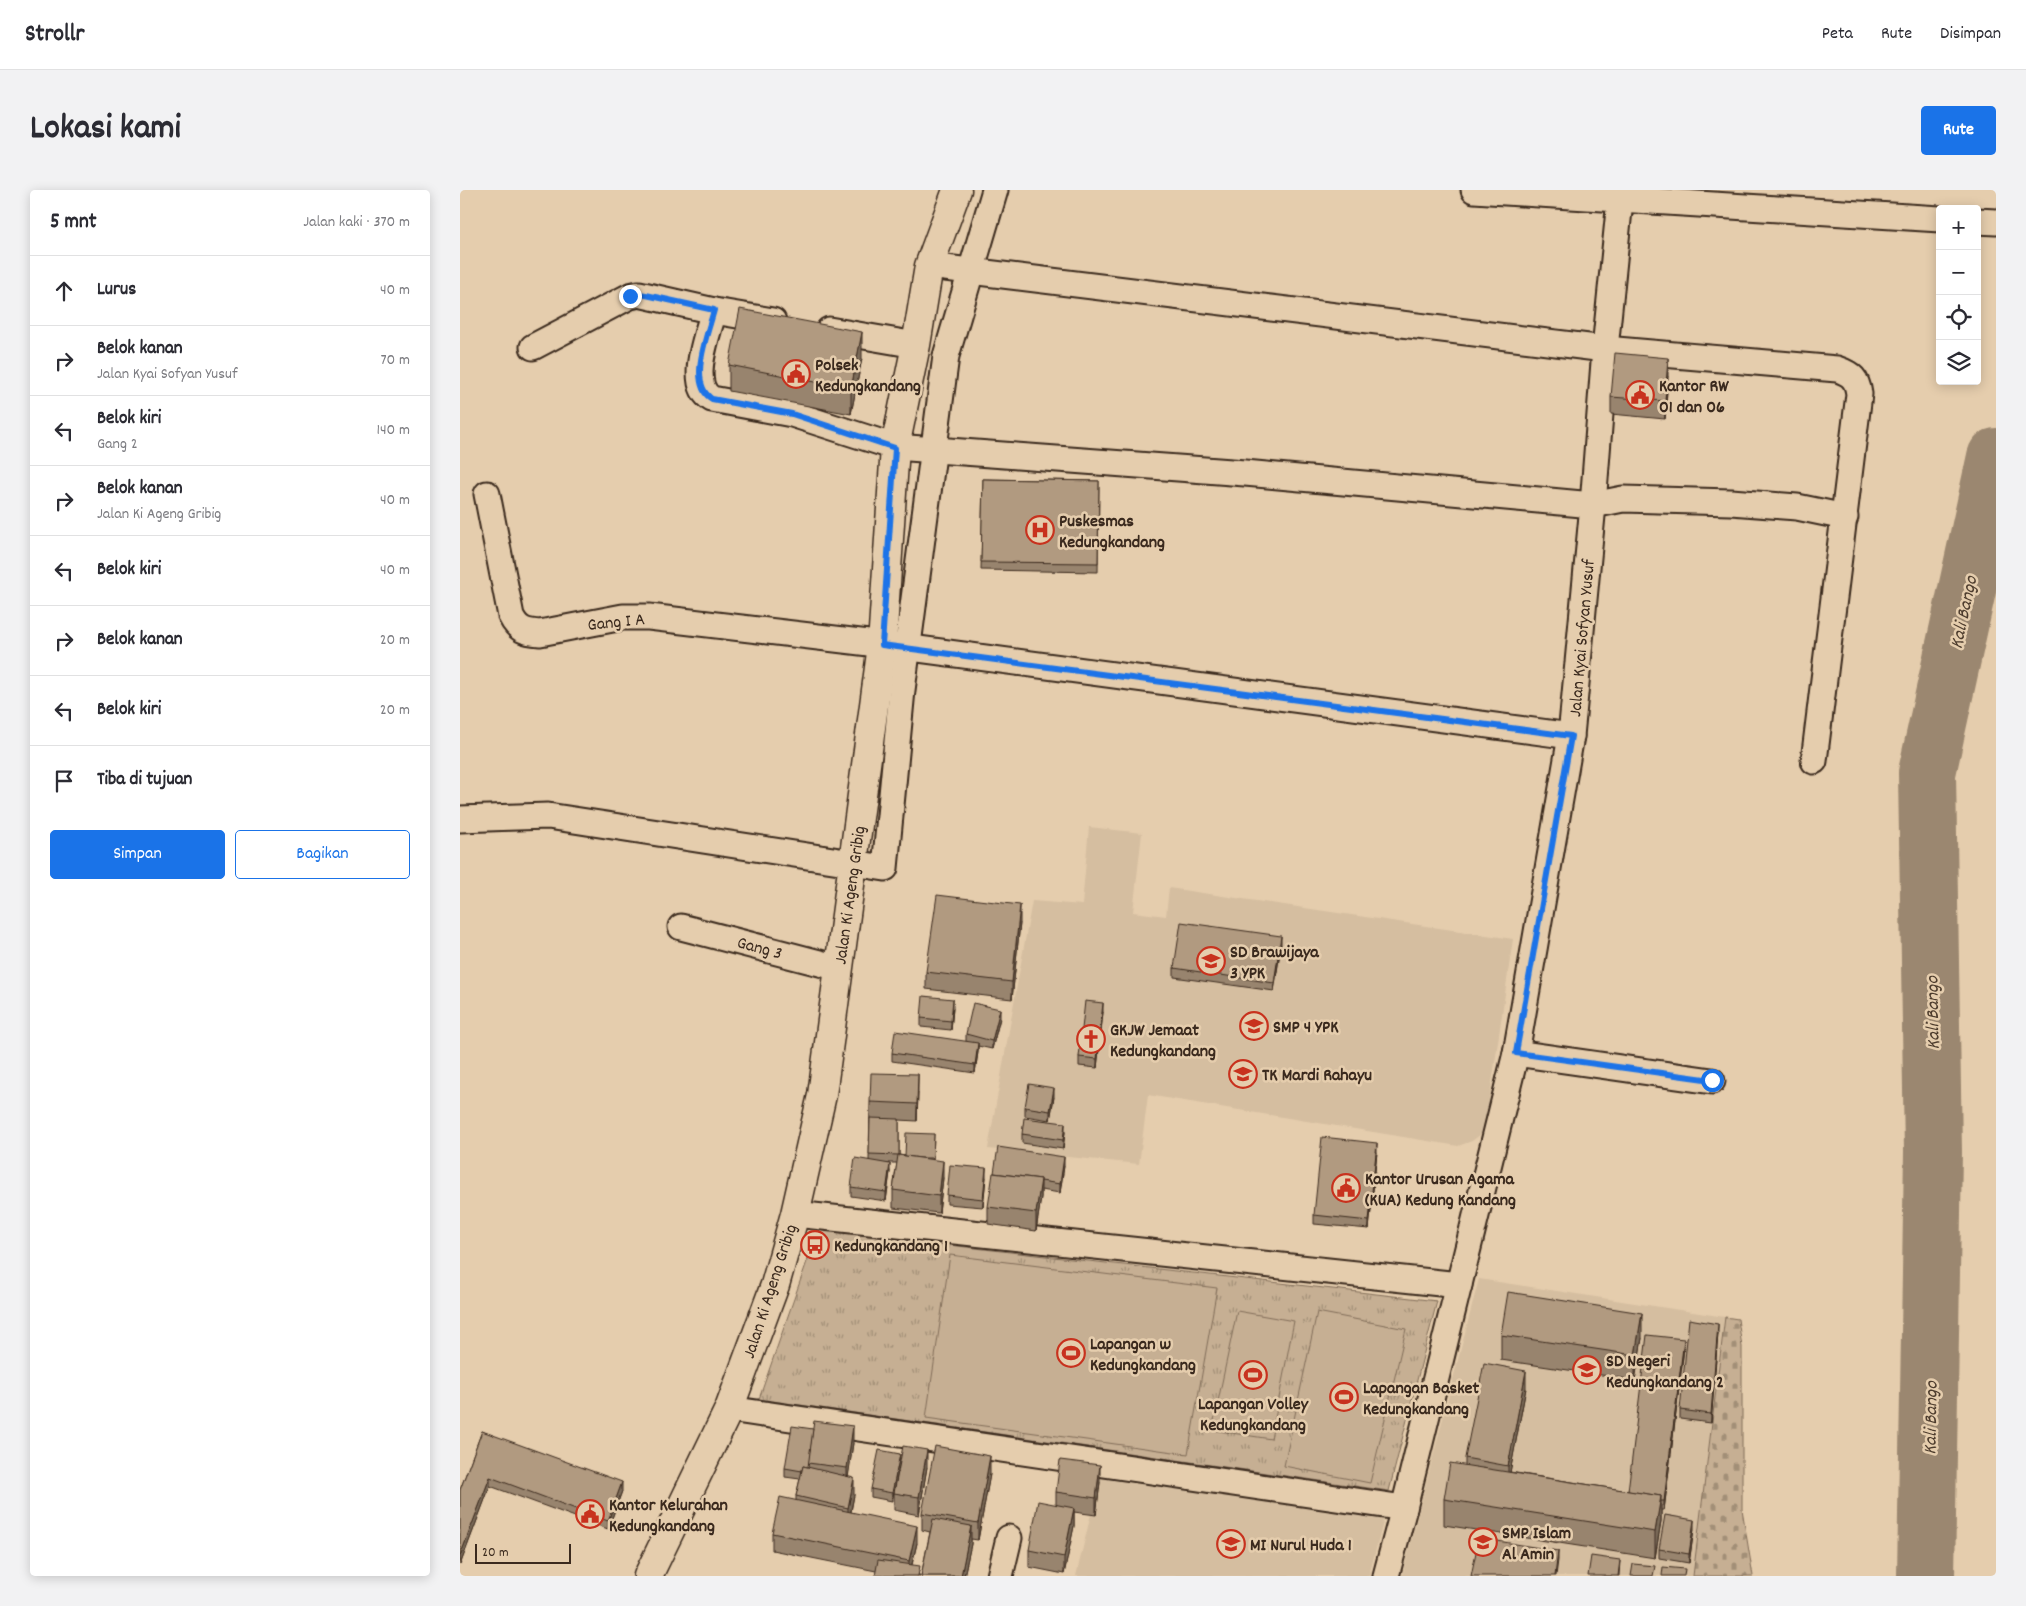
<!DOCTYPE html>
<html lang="id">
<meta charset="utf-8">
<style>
body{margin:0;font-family:Dekko,sans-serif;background:#f2f2f3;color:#2b2b33}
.controls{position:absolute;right:15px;top:15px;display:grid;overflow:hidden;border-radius:5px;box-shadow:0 2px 12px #0003}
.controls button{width:45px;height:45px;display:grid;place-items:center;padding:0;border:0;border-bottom:1px solid #e1e1e2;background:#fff;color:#2b2b33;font:25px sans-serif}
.scale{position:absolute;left:15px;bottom:12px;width:96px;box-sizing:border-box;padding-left:5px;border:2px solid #3b2a1e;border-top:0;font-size:14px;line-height:18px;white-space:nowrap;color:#3b2a1e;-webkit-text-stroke:4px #e5cdad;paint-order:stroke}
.stop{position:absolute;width:15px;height:15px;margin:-11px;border:4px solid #1a73e8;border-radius:50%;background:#fff}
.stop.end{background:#1a73e8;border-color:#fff;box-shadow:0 1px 5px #0008}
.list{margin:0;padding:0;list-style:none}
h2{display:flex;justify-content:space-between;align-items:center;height:65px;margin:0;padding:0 20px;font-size:21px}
h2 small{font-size:16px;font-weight:400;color:#7c7c81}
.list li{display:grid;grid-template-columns:32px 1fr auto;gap:15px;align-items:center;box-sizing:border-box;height:70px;padding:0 20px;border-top:1px solid #e1e1e2}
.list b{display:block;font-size:19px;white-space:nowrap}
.list p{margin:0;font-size:16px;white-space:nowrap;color:#7c7c81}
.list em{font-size:16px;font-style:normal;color:#7c7c81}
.actions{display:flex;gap:10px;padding:15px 20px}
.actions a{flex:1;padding:11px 0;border:1px solid #1a73e8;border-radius:5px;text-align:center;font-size:18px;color:#1a73e8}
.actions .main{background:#1a73e8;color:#fff}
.icon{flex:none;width:28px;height:28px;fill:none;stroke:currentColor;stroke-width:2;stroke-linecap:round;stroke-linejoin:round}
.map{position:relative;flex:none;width:1536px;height:1386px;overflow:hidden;border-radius:5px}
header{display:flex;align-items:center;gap:30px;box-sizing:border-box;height:70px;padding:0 25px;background:#fff;border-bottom:1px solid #e1e1e2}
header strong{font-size:24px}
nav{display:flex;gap:28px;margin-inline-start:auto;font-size:18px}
.intro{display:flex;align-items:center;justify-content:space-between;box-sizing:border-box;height:120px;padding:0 30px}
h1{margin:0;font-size:35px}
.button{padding:12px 22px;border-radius:5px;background:#1a73e8;color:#fff;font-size:18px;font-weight:700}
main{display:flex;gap:30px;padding:0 30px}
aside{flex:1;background:#fff;border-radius:5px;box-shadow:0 2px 12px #0003}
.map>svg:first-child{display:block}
.built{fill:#d5bea0}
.cemetery{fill:url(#cemetery-stones);stroke:#806c58}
.park{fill:url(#park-tufts);stroke:#806c58}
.pitch{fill:#c6af93;stroke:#806c58}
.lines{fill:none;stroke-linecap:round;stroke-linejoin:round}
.river{stroke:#9b876f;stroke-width:58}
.minor-casing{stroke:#3b2a1e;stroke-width:29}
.primary-casing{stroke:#3b2a1e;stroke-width:31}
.minor{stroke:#e5cdad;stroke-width:25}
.primary{stroke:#e5cdad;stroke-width:28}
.wall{fill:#98846e;stroke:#3b2a1e}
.shaded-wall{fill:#7c6c5a;stroke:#3b2a1e}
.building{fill:#b19a80;stroke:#3b2a1e}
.route{stroke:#1a73e8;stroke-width:6}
.labels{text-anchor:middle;stroke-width:5;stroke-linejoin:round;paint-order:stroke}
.poi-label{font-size:18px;font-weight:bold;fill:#3b2a1e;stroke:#e5cdad;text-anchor:start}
.street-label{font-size:18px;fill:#3b2a1e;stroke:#e5cdad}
.water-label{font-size:19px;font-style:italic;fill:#4e3d2e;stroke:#e5cdad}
</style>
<header>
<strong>Strollr</strong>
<nav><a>Peta</a><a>Rute</a><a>Disimpan</a></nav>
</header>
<div class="intro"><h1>Lokasi kami</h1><a class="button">Rute</a></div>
<main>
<aside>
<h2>5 mnt<small>Jalan kaki · 370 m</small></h2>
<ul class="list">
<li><svg class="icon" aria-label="ahead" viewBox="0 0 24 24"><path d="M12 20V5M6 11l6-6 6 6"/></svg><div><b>Lurus</b></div><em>40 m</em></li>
<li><svg class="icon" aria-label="right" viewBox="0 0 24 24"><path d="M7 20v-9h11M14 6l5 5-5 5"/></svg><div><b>Belok kanan</b><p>Jalan Kyai Sofyan Yusuf</p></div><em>70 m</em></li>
<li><svg class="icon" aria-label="left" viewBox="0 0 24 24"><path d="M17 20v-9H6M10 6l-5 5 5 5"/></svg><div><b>Belok kiri</b><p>Gang 2</p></div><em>140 m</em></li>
<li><svg class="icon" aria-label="right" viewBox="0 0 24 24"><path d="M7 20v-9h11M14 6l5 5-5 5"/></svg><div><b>Belok kanan</b><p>Jalan Ki Ageng Gribig</p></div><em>40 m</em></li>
<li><svg class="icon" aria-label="left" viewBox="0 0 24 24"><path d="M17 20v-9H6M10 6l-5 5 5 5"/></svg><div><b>Belok kiri</b></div><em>40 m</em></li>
<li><svg class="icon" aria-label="right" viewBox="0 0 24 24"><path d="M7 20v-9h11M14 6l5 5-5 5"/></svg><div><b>Belok kanan</b></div><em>20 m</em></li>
<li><svg class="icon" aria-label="left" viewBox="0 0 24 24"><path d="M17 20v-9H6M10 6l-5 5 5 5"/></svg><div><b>Belok kiri</b></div><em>20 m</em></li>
<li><svg class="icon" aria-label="arrive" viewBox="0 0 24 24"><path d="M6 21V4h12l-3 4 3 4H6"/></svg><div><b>Tiba di tujuan</b></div></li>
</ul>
<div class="actions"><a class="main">Simpan</a><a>Bagikan</a></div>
</aside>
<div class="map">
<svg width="1536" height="1386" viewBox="0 0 1536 1386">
<defs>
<pattern id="cemetery-stones" width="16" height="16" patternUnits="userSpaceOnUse" patternTransform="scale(1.25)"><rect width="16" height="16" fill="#c6af93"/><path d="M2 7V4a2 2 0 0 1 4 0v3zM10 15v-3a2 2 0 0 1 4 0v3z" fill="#a28f77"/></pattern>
<pattern id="park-tufts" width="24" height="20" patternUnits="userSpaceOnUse" patternTransform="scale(1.25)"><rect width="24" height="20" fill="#c6af93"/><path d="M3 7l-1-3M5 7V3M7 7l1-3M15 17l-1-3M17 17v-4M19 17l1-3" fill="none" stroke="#a28f77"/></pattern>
</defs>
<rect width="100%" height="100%" fill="#e5cdad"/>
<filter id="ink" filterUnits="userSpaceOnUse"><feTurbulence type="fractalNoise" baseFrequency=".02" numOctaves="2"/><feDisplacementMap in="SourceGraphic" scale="10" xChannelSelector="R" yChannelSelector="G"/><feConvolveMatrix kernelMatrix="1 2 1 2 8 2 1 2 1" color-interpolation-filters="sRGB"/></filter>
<g filter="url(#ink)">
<g class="built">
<polygon points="629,637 682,643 673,722 706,726 709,698 1053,749 1025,941 1012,951 998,956 688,905 679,974 528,959 572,711 622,715"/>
<polygon points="1019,1089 1265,1127 1233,1386 942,1386"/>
<polygon points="641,1283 926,1321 909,1386 616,1386"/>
</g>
<polygon class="cemetery" points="1265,1127 1278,1129 1282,1157 1282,1319 1293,1386 1233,1386"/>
<polygon class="park" points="358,1040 977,1111 929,1301 299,1209"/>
<g class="pitch">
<polygon points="490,1065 757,1098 728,1264 466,1228"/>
<polygon points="777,1121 834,1131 811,1249 752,1240"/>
<polygon points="857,1122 946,1139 910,1293 824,1276"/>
</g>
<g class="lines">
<polyline class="river" points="1466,1386 1473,962 1467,583 1536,267"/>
<defs>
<g id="minor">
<polyline points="1014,0 1480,29"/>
<polyline points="1517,31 1536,32"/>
<path d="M469,76l676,83 232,20c15,5 20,10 22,25l-45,367"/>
<path d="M254,121c-6,22 -27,74 -2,88l80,15 103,33 350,26 348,32 30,-6 108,3 66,5 48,10"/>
<polyline points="369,140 456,155"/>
<polyline points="73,157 170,106 179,104 254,121 313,131"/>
<path d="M27,304l24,122c7,14 14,16 29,17l83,-16h26l262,31 660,88"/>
<polyline points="0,629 88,626 425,678 442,500 486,166 535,0"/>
<polyline points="221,737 379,778"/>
<polyline points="1056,863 1252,891"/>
<polyline points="335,1024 999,1095"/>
<polyline points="269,1219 944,1318"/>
<polyline points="540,1386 549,1348"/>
<polyline points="926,1386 944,1318 1056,863 1111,546 1133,315 1145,159 1161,0"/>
</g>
<polyline id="primary" points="188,1386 269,1219 315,1095 335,1024 362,905 422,455 435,257 456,155 469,76 497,0"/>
</defs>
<use href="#minor" class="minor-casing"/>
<use href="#primary" class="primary-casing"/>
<use href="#minor" class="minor"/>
<use href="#primary" class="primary"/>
</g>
<g class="wall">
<polygon points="402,168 391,224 269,201 269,175"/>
<polygon points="1208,186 1205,229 1151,224 1151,207"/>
<polygon points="523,289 639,291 638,382 521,380"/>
<polygon points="560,733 552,809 466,799 466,782"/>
<polygon points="821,755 814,801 714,787 714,778"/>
<polygon points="493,818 491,840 461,837 461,828"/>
<polygon points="643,822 637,878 619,876 619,867"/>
<polygon points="540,828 532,859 518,856 518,862 515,883 432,871 432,863 506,852 506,844"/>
<polygon points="458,902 457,931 439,930 439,965 445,966 474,944 473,969 483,988 479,1023 433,1018 433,1000 437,973 428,973 430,982 426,1011 391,1006 391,997 409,970 410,912"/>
<polygon points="594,907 590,930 565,926 565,917"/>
<polygon points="605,942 603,959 562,953 562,944"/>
<polygon points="917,962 909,1039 854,1034 854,1025"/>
<polygon points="604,976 600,1003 581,1000 581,1007 576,1041 528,1034 528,1017"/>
<polygon points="526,987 523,1017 487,1014 487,1005"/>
<polygon points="1258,1143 1251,1233 1220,1229 1220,1220"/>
<polygon points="1041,1145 1182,1148 1175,1190 1041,1170"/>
<polygon points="1224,1158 1204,1320 1201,1320 1201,1331 1195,1368 984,1335 984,1309 1005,1275 1005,1268 1066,1198 1050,1282 1168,1301"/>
<polygon points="22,1241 162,1301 148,1339 30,1296 0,1375 0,1300"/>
<polygon points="393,1253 388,1286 394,1305 391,1322 457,1353 452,1375 460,1386 416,1381 312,1360 312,1343 336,1310 336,1306 340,1289 325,1287 325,1278"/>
<polygon points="440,1272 467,1277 459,1325 434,1320 434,1303 439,1278 432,1311 411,1307 411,1299"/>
<polygon points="530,1284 518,1350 511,1349 511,1354 504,1386 461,1386 470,1342 462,1340 462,1323"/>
<polygon points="640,1292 636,1325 614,1322 614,1336 604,1384 569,1377 569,1360 596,1315 596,1302"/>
<polygon points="1234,1339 1229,1373 1199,1368 1199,1359"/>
</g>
<g class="shaded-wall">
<polygon points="402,142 402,168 391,224 391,199"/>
<polygon points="1208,168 1208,186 1205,229 1205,211"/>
<polygon points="560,715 560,733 552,809 552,792"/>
<polygon points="821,746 821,755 814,801 814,793"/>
<polygon points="493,809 493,818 491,840 491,831"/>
<polygon points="643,813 643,822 637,878 637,869"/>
<polygon points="540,819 540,828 532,859 532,851"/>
<polygon points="518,853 518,862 515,883 515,875"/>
<polygon points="458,884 458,902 457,931 457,914"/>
<polygon points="594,898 594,907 590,930 590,921"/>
<polygon points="605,933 605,942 603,959 603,950"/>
<polygon points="917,953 917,962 909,1039 909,1031"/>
<polygon points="604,967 604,976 600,1003 600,994"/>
<polygon points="483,971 483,988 479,1023 479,1006"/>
<polygon points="430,974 430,982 426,1011 426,1002"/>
<polygon points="526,978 526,987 523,1017 523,1009"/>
<polygon points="581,989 581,1007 576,1041 576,1023"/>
<polygon points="1182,1123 1182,1148 1175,1190 1175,1165"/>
<polygon points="1258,1134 1258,1143 1251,1233 1251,1224"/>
<polygon points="1224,1149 1224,1158 1204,1320 1204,1311"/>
<polygon points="1066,1181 1066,1198 1048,1293 1048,1276"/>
<polygon points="393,1236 393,1253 387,1295 387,1278"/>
<polygon points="467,1260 467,1277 459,1325 459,1307"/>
<polygon points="440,1264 440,1273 432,1311 432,1303"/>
<polygon points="530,1266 530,1284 518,1350 518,1333"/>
<polygon points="640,1275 640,1292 636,1325 636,1308"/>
<polygon points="30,1287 30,1296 0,1375 0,1366"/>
<polygon points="394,1288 394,1305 388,1335 388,1318"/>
<polygon points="162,1292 162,1301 148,1339 148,1331"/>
<polygon points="1201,1306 1201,1331 1195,1368 1195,1342"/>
<polygon points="614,1318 614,1336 604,1384 604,1367"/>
<polygon points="1234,1330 1234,1339 1229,1373 1229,1364"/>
<polygon points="457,1336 457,1353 449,1386 449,1371"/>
<polygon points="511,1336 511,1354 504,1386 501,1386"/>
<polygon points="1098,1361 1098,1370 1096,1386 1095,1386"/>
<polygon points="1160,1370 1159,1386 1158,1386"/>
</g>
<g class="building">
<polygon points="280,119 402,142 391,199 269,175"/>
<polygon points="1155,163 1208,168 1205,211 1151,207"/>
<polygon points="523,289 639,291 638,373 521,372"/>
<polygon points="477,705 560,715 552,792 466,782"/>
<polygon points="721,732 821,746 814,793 714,778"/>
<polygon points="463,806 493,809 491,831 461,828"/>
<polygon points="625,811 643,813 637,869 619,867"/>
<polygon points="513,813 540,819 532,851 506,844"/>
<polygon points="435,841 518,853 515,875 432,863"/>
<polygon points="411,883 458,884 457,914 410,912"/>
<polygon points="569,894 594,898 590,921 565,917"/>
<polygon points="410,928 439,929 439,965 409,964"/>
<polygon points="564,928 605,933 603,950 562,944"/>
<polygon points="446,943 474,944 473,968 461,968 445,966"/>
<polygon points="862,947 917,953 909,1031 854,1025"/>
<polygon points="538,957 604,967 600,994 581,991 581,989 534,983"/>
<polygon points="438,965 483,971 479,1006 433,1000"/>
<polygon points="395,968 430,974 426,1002 391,997"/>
<polygon points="490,975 526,978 523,1009 487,1005"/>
<polygon points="533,983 581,989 576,1023 528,1017"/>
<polygon points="1048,1102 1182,1123 1175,1165 1041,1145"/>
<polygon points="1229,1129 1258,1134 1251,1224 1220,1220"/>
<polygon points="1187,1145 1224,1149 1204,1311 1201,1311 1201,1306 1168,1301"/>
<polygon points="1024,1173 1066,1181 1048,1276 1005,1268"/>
<polygon points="354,1231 393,1236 387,1278 348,1273"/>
<polygon points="332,1236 353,1239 348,1277 343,1276 342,1281 325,1278"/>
<polygon points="22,1241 162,1292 148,1331 30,1287 0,1366 0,1300"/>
<polygon points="443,1256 467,1260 459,1307 434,1303"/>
<polygon points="475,1256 530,1266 518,1333 462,1323"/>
<polygon points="419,1260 440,1264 432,1303 411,1299"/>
<polygon points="600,1270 640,1275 636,1308 596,1302"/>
<polygon points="990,1273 1201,1306 1195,1342 984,1309"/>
<polygon points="343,1276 394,1288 388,1318 336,1306"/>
<polygon points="320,1307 457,1336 449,1371 312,1343"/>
<polygon points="578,1311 614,1318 604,1367 569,1360"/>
<polygon points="1205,1325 1234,1330 1229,1364 1199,1359"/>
<polygon points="473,1329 511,1336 501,1386 461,1386"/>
<polygon points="1019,1348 1098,1361 1095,1386 1011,1386"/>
<polygon points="1131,1366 1160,1370 1158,1386 1128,1386"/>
<polygon points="418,1370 460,1376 458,1386 415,1386"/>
<polygon points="1173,1374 1195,1376 1193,1386 1171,1386"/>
<polygon points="1203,1377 1225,1379 1224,1386 1202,1386"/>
</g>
</g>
<g class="lines" filter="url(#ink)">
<path class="route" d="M170,106l9,-2 7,1 68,15c-6,23 -27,74 -2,89l80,15 103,34 -13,197 689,91 -55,317 196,27"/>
</g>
<defs>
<symbol id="civic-ring" viewBox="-11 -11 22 22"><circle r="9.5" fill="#e5cdad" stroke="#c8321e" stroke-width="1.5"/><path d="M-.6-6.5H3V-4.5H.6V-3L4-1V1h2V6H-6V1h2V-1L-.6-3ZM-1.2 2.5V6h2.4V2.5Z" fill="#c8321e"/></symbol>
<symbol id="hospital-ring" viewBox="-11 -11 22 22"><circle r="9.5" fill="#e5cdad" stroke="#c8321e" stroke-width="1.5"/><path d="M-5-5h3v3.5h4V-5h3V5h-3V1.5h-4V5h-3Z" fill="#c8321e"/></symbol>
<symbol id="school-ring" viewBox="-11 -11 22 22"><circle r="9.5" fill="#e5cdad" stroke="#c8321e" stroke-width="1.5"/><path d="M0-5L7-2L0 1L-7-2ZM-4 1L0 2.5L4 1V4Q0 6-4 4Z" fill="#c8321e"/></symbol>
<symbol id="church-ring" viewBox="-11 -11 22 22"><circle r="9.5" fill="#e5cdad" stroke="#c8321e" stroke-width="1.5"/><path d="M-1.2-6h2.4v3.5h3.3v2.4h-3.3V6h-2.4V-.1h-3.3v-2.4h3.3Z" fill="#c8321e"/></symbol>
<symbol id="bus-ring" viewBox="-11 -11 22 22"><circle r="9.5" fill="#e5cdad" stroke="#c8321e" stroke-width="1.5"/><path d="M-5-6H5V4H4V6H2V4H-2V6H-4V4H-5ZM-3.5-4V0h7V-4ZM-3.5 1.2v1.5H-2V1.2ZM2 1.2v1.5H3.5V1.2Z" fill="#c8321e"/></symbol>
<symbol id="stadium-ring" viewBox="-11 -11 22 22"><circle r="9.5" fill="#e5cdad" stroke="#c8321e" stroke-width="1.5"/><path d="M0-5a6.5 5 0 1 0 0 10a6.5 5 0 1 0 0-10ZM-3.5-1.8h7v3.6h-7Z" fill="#c8321e"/></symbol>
</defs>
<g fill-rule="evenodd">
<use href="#civic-ring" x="320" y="168" width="32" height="32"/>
<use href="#civic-ring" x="1164" y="189" width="32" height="32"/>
<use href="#hospital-ring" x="564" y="324" width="32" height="32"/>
<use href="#school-ring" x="735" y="755" width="32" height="32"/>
<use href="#school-ring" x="778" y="820" width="32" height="32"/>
<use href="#church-ring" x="615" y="833" width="32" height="32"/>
<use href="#school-ring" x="767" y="868" width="32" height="32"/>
<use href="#civic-ring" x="870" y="982" width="32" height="32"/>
<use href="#bus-ring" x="339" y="1039" width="32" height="32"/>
<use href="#stadium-ring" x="595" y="1147" width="32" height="32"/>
<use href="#school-ring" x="1111" y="1164" width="32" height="32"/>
<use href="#stadium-ring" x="777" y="1169" width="32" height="32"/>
<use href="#stadium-ring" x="868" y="1191" width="32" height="32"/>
<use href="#civic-ring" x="114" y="1308" width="32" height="32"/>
<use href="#school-ring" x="1007" y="1336" width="32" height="32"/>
<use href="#school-ring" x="755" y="1338" width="32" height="32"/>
</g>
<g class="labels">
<g class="poi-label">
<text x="355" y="180">Polsek<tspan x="355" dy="21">Kedungkandang</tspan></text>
<text x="1199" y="201">Kantor RW<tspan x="1199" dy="21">01 dan 06</tspan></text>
<text x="599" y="336">Puskesmas<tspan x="599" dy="21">Kedungkandang</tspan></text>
<text x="770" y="767">SD Brawijaya<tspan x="770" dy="21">3 YPK</tspan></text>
<text x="813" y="842">SMP 4 YPK</text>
<text x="650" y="845">GKJW Jemaat<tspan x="650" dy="21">Kedungkandang</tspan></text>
<text x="802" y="890">TK Mardi Rahayu</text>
<text x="905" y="994">Kantor Urusan Agama<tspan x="905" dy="21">(KUA) Kedung Kandang</tspan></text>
<text x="374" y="1061">Kedungkandang 1</text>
<text x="630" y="1159">Lapangan w<tspan x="630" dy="21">Kedungkandang</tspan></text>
<text x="1146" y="1176">SD Negeri<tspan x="1146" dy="21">Kedungkandang 2</tspan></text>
<text x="903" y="1203">Lapangan Basket<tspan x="903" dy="21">Kedungkandang</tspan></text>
<text x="793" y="1219" text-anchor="middle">Lapangan Volley<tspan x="793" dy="21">Kedungkandang</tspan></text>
<text x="149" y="1320">Kantor Kelurahan<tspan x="149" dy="21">Kedungkandang</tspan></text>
<text x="1042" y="1348">SMP Islam<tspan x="1042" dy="21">Al Amin</tspan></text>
<text x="790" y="1360">MI Nurul Huda 1</text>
</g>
<g class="street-label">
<text transform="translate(156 431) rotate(-6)" y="6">Gang I A</text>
<text transform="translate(1121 448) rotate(-85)" y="6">Jalan Kyai Sofyan Yusuf</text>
<text transform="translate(389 705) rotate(-82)" y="6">Jalan Ki Ageng Gribig</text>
<text transform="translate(300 757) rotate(15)" y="6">Gang 3</text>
<text transform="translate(309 1101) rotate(-72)" y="6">Jalan Ki Ageng Gribig</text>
</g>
<g class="water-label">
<text transform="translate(1502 422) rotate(-78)" y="7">Kali Bango</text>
<text transform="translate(1471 823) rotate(-91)" y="7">Kali Bango</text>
<text transform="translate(1469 1228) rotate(-89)" y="7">Kali Bango</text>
</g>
</g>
</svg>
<div class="controls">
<button>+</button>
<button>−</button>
<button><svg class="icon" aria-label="locate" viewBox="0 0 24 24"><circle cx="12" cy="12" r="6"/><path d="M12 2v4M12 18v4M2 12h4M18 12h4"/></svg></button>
<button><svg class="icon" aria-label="layers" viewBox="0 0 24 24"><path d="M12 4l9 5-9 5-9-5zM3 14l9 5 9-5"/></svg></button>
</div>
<div class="scale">20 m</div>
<div class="stop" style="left:1252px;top:890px"></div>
<div class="stop end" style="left:170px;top:106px"></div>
</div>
</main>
